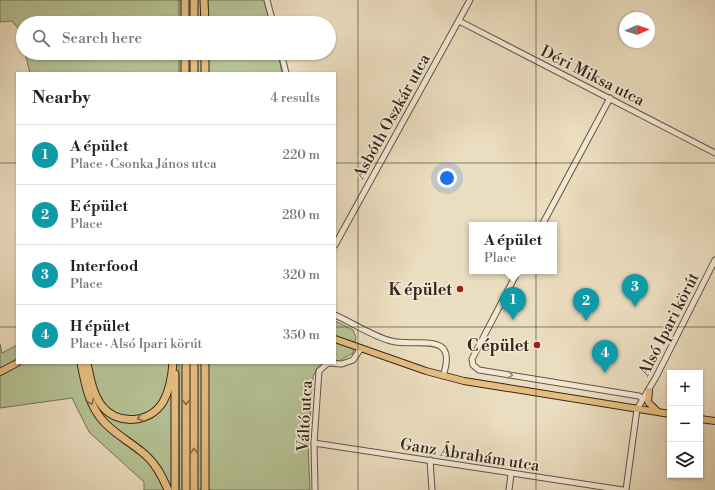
<!DOCTYPE html>
<meta charset="utf-8">
<style>
body{margin:0;font-family:"Libre Bodoni",serif;background:#f2f2f2;color:#222}
.controls{position:absolute;right:12px;bottom:12px;display:grid;overflow:hidden;border-radius:0px;box-shadow:0 1px 3px #0004}
.controls button{width:36px;height:36px;display:grid;place-items:center;padding:0;border:0;border-bottom:1px solid #e0e0e0;background:#fff;color:#222;font:20px sans-serif}
.compass{position:absolute;left:619px;top:12px;width:36px;height:36px;border-radius:50%;background:#fff;box-shadow:0 1px 3px #0004;rotate:87deg}
.you{position:absolute;left:447px;top:178px;width:14px;height:14px;margin:-10px;border:3px solid #fff;border-radius:50%;background:#1a73e8;box-shadow:0 0 0 6px #1a73e833}
.badge{display:grid;place-items:center;width:26px;height:26px;border-radius:50%;background:#8f2418;color:#fff;font-size:13px;font-weight:700}
.pin{position:absolute;translate:-50% -33px;filter:drop-shadow(0 1px 2px #0008)}
.pin::after{content:'';position:absolute;top:21px;width:14px;height:12px;background:inherit;clip-path:polygon(0 0,100% 0,50% 100%)}
.popup{position:absolute;left:469px;top:222px;width:88px;height:52px;box-sizing:border-box;display:grid;place-content:center;border-radius:0px;background:#fff;filter:drop-shadow(0 1px 3px #0005);font-size:13px;white-space:nowrap;color:#767676}
.popup b{font-size:15px;color:#222}
.popup::after{content:'';position:absolute;left:50%;top:100%;margin-left:-8px;border:8px solid transparent;border-top-color:#fff}
.list{margin:0;padding:0;list-style:none}
h2{display:flex;justify-content:space-between;align-items:center;height:52px;margin:0;padding:0 16px;font-size:17px}
h2 small{font-size:13px;font-weight:400;color:#767676}
.list li{display:grid;grid-template-columns:26px 1fr auto;gap:12px;align-items:center;box-sizing:border-box;height:60px;padding:0 16px;border-top:1px solid #e0e0e0}
.list b{display:block;font-size:15px;white-space:nowrap}
.list p{margin:0;font-size:13px;white-space:nowrap;color:#767676}
.list em{font-size:13px;font-style:normal;color:#767676}
.icon{flex:none;width:22px;height:22px;fill:none;stroke:currentColor;stroke-width:2;stroke-linecap:round;stroke-linejoin:round}
.map{position:relative;flex:none;width:715px;height:490px;overflow:hidden}
.search{position:absolute;background:#fff;box-shadow:0 1px 3px #0004;left:16px;top:16px;width:320px;height:44px;display:flex;align-items:center;gap:10px;box-sizing:border-box;padding:0 14px;border-radius:22px;color:#767676;font-size:15px}
.panel{position:absolute;background:#fff;box-shadow:0 1px 3px #0004;left:16px;top:72px;width:320px;height:292px;border-radius:0px}
.map>svg:first-child{display:block}
.green{fill:#b5c294;stroke:#747458}
.lines{fill:none;stroke-linecap:round;stroke-linejoin:round}
.minor-casing{stroke:#625444;stroke-width:7}
.major-casing{stroke:#34271b;stroke-width:8}
.highway-casing{stroke:#34271b;stroke-width:9}
.minor{stroke:#f2e9d5;stroke-width:5}
.major{stroke:#e6be80;stroke-width:6}
.highway{stroke:#e6be80;stroke-width:7}
.oneway{stroke:#938878}
.oneway2{stroke:#846b48}
.grid{fill:none;stroke:#34271b;stroke-width:1;stroke-opacity:0.55}
.poi-dot{fill:#8f2418;stroke:#f2e9d5;stroke-width:1.5}
.labels{text-anchor:middle;stroke-width:3.5;stroke-linejoin:round;paint-order:stroke}
.street-label{font-size:16px;fill:#34271b;stroke:#f2e9d5}
.poi-label{font-size:16px;font-weight:bold;fill:#34271b;stroke:#f2e9d5;text-anchor:end}
</style>
<div class="map">
<svg width="715" height="490" viewBox="0 0 715 490">
<rect width="100%" height="100%" fill="#ebddbf"/>
<filter id="stains"><feTurbulence type="fractalNoise" baseFrequency=".005" numOctaves="4"/><feColorMatrix values="0 0 0 0 .2 0 0 0 0 .09 0 0 0 0 .02 0 0 0 .5 -.17"/></filter>
<radialGradient id="worn" r=".72"><stop offset=".6" stop-color="#630" stop-opacity="0"/><stop offset="1" stop-color="#630" stop-opacity=".3"/></radialGradient>
<g class="green">
<polygon points="0,0 264,0 270,23 23,23 23,46 19,29 12,21 0,22"/>
<polygon points="25,53 278,53 282,73 30,73"/>
<polygon points="335,321 353,330 356,337 353,353 339,361 335,360"/>
<polygon points="0,344 2,353 17,345 17,363 324,363 317,368 313,377 308,446 310,490 144,490 144,482 89,432 72,398 0,408"/>
</g>
<g class="lines">
<defs>
<g id="minor">
<polyline points="267,0 273,23"/>
<polyline points="459,21 715,153"/>
<polyline points="281,53 286,73"/>
<polyline points="542,225 610,98"/>
<polyline points="335,245 470,0"/>
<polyline points="518,271 472,359 473,365 479,370 639,396 643,399"/>
<path d="M335,315c18,8 37,21 56,26 25,7 68,-12 52,35"/>
<polyline points="314,443 623,490"/>
<polyline points="430,460 432,490"/>
<polyline points="315,490 314,443 319,371 328,363 342,364 353,360 361,348"/>
<polyline points="509,490 511,474"/>
<polyline points="626,490 637,409 656,377 715,260"/>
</g>
<g id="major">
<polyline points="335,339 426,371 464,381 670,414"/>
<polyline points="0,372 17,363"/>
<polyline points="649,391 648,402 657,411"/>
<polyline points="700,419 715,421"/>
</g>
<g id="highway">
<polyline points="185,0 185,23"/>
<polyline points="204,0 205,23"/>
<polyline points="194,23 194,0"/>
<polyline points="185,53 185,73"/>
<polyline points="194,73 194,53"/>
<polyline points="205,73 205,53"/>
<path d="M81,363c4,21 8,43 23,59 11,12 26,20 38,30 13,10 20,24 26,38"/>
<path d="M87,363c3,15 6,31 15,43 16,20 48,17 61,-4 7,-12 9,-26 10,-39"/>
<polyline points="205,363 205,490"/>
<polyline points="175,374 175,490"/>
<polyline points="186,490 186,363"/>
<polyline points="194,490 194,363"/>
</g>
</defs>
<use href="#minor" class="minor-casing"/>
<use href="#major" class="major-casing"/>
<use href="#highway" class="highway-casing"/>
<use href="#minor" class="minor"/>
<use href="#major" class="major"/>
<use href="#highway" class="highway"/>
</g>
<defs><path id="oneway-chevron" d="M-2-3.5L2.5 0L-2 3.5" fill="none" stroke-width="1.6" stroke-linecap="round" stroke-linejoin="round"/></defs>
<use class="oneway" href="#oneway-chevron" transform="translate(510 375) rotate(9)"/>
<g class="oneway2">
<use href="#oneway-chevron" transform="translate(91 402) rotate(67)"/>
<use href="#oneway-chevron" transform="translate(186 402) rotate(90)"/>
<use href="#oneway-chevron" transform="translate(140 418) rotate(163)"/>
<use href="#oneway-chevron" transform="translate(194 451) rotate(-90)"/>
</g>
<path class="grid" d="M179,0v23M358,0v490M536,0v490M179,53v20M0,163h17M335,163h380M0,327h17M335,327h380M179,363v127"/>
<g class="poi-dot">
<circle cx="460" cy="289" r="4"/>
<circle cx="537" cy="345" r="4"/>
</g>
<g class="labels">
<g class="street-label">
<text transform="translate(593 75) rotate(27)" y="6">Déri Miksa utca</text>
<text transform="translate(391 116) rotate(-61)" y="6">Asbóth Oszkár utca</text>
<text transform="translate(668 324) rotate(-63)" y="6">Alsó Ipari körút</text>
<text transform="translate(304 416) rotate(-87)" y="6">Váltó utca</text>
<text transform="translate(470 454) rotate(9)" y="6">Ganz Ábrahám utca</text>
</g>
<g class="poi-label">
<text x="452" y="295">K épület</text>
<text x="529" y="351">C épület</text>
</g>
</g>
<rect width="100%" height="100%" filter="url(#stains)"/>
<rect width="100%" height="100%" fill="url(#worn)"/>
</svg>
<div class="controls">
<button>+</button>
<button>−</button>
<button><svg class="icon" aria-label="layers" viewBox="0 0 24 24"><path d="M12 4l9 5-9 5-9-5zM3 14l9 5 9-5"/></svg></button>
</div>
<svg class="compass" viewBox="-18 -18 36 36"><path d="M0-13l5 13h-10z" fill="#e53935"/><path d="M0 13l5-13h-10z" fill="#767676"/></svg>
<div class="you"></div>
<div class="pin badge" style="left:513px;top:320px;background:#0f9aa8">1</div>
<div class="popup"><b>A épület</b>Place</div>
<div class="pin badge" style="left:586px;top:321px;background:#0f9aa8">2</div>
<div class="pin badge" style="left:635px;top:307px;background:#0f9aa8">3</div>
<div class="pin badge" style="left:605px;top:373px;background:#0f9aa8">4</div>
<div class="search"><svg class="icon" aria-label="search" viewBox="0 0 24 24"><circle cx="10" cy="10" r="6"/><path d="M15 15l6 6"/></svg>Search here</div>
<section class="panel">
<h2>Nearby<small>4 results</small></h2>
<ul class="list">
<li><span class="badge" style="background:#0f9aa8">1</span><div><b>A épület</b><p>Place · Csonka János utca</p></div><em>220 m</em></li>
<li><span class="badge" style="background:#0f9aa8">2</span><div><b>E épület</b><p>Place</p></div><em>280 m</em></li>
<li><span class="badge" style="background:#0f9aa8">3</span><div><b>Interfood</b><p>Place</p></div><em>320 m</em></li>
<li><span class="badge" style="background:#0f9aa8">4</span><div><b>H épület</b><p>Place · Alsó Ipari körút</p></div><em>350 m</em></li>
</ul>
</section>
</div>
